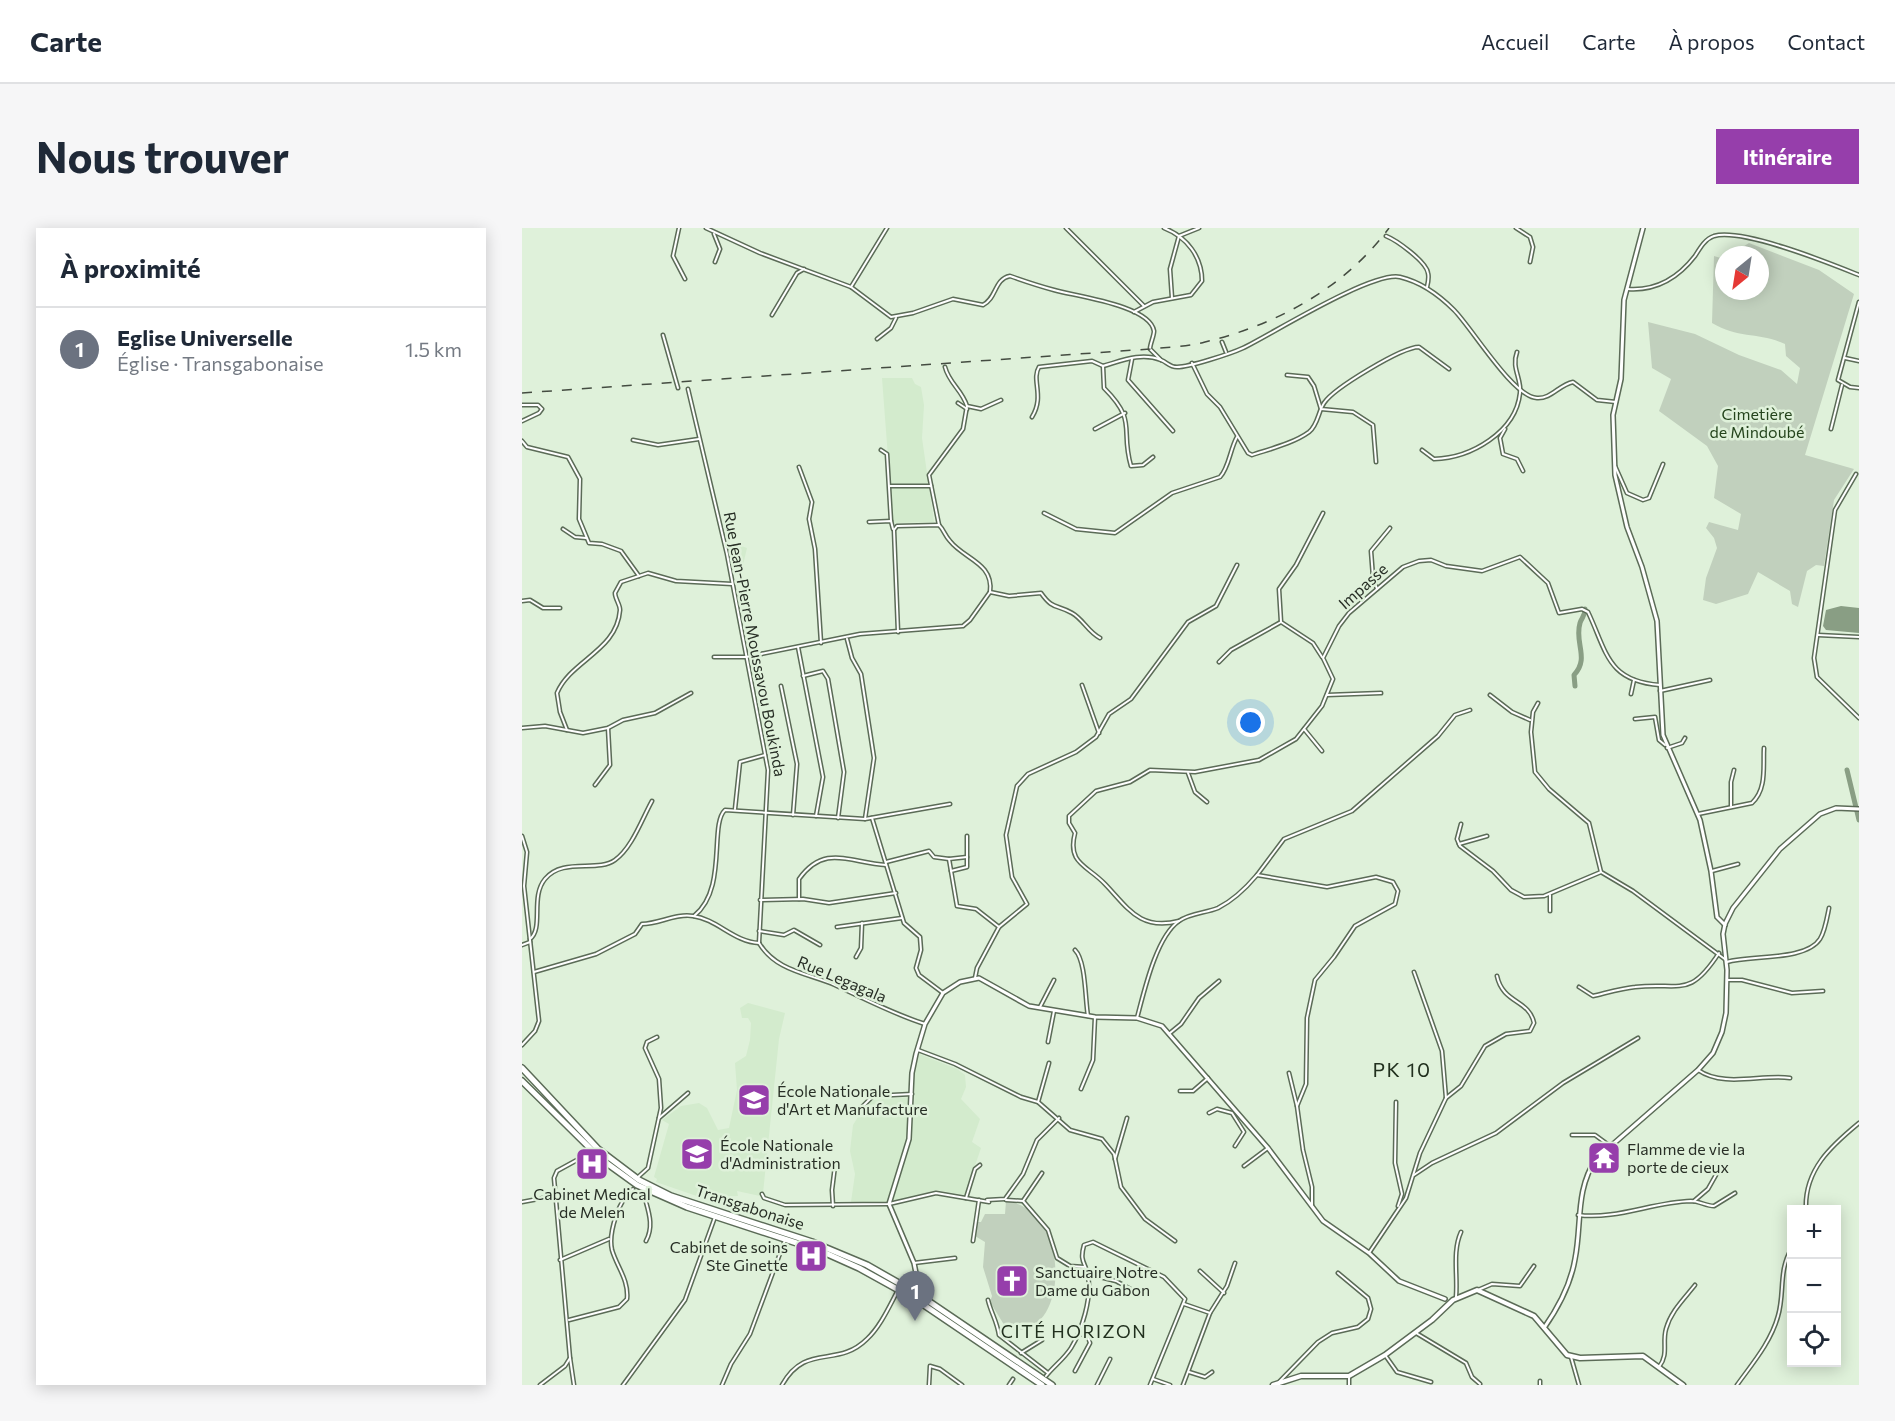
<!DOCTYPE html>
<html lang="fr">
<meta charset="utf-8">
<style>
body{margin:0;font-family:Commissioner,sans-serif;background:#f6f6f7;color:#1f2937}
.controls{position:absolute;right:18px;bottom:18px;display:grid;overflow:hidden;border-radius:0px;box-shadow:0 3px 15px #0003}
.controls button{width:54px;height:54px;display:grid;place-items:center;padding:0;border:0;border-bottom:2px solid #e0e1e3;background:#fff;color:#1f2937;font:30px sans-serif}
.compass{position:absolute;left:1193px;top:18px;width:54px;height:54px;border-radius:50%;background:#fff;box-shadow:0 3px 15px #0003;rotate:210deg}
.you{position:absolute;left:729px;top:495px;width:21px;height:21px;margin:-15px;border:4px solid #fff;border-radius:50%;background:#1a73e8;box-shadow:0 0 0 9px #1a73e833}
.badge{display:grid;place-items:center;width:39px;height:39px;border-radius:50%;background:#963eab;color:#fff;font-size:20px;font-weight:700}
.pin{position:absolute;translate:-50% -50px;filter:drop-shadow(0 2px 3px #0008)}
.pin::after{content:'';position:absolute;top:32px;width:21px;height:18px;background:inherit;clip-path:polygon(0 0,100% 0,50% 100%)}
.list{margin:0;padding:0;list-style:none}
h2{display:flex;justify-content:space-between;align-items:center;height:78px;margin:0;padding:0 24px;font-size:26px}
h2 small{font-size:20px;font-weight:400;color:#747a83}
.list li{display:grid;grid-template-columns:39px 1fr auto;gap:18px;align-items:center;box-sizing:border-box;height:84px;padding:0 24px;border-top:2px solid #e0e1e3}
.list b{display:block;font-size:22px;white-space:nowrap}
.list p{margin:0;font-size:20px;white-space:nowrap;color:#747a83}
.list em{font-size:20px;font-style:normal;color:#747a83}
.icon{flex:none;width:33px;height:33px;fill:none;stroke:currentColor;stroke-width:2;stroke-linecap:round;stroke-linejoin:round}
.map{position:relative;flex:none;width:1337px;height:1157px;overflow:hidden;border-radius:0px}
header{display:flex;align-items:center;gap:36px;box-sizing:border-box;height:84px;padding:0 30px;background:#fff;border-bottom:2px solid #e0e1e3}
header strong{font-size:28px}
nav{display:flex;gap:33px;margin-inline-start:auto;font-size:21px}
.intro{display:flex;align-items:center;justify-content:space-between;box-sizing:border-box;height:144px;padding:0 36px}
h1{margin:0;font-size:42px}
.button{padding:15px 27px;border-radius:0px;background:#963eab;color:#fff;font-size:21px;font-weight:700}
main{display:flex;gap:36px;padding:0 36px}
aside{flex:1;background:#fff;border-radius:0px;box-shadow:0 3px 15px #0003}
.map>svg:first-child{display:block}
.built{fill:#d3ebcd}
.green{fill:#c1d0bd}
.water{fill:#899e84}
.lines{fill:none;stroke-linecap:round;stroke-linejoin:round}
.river{stroke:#899e84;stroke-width:5}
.minor-casing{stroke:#5b6b57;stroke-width:5}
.tertiary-casing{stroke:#5b6b57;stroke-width:6}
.secondary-casing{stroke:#5b6b57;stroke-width:7}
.trunk-casing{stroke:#5b6b57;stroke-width:8}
.minor{stroke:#fff;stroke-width:2}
.tertiary{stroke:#fff;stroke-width:3}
.secondary{stroke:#fff;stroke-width:4}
.trunk{stroke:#fff;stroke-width:5}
.rail{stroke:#444c41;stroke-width:1.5;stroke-dasharray:10 10;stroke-linecap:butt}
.labels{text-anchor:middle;stroke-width:5;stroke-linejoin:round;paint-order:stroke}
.park-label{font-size:16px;fill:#25451d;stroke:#dff1da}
.street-label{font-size:16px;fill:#282f26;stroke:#dff1da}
.poi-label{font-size:16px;fill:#282f26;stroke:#dff1da;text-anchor:start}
.neighbourhood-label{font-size:18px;letter-spacing:1.5px;fill:#21301e;stroke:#dff1da}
.quarter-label{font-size:20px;letter-spacing:1.5px;fill:#21301e;stroke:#dff1da}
</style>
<header>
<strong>Carte</strong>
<nav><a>Accueil</a><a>Carte</a><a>À propos</a><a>Contact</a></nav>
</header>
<div class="intro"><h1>Nous trouver</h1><a class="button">Itinéraire</a></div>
<main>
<aside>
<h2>À proximité<small></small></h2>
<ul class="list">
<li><span class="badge" style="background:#6b7280">1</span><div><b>Eglise Universelle</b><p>Église · Transgabonaise</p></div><em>1.5 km</em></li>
</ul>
</aside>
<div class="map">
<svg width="1337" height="1157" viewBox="0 0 1337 1157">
<rect width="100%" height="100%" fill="#dff1da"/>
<g class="built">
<polygon points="360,150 390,150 393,156 399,159 402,177 400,210 412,294 371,295"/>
<polygon points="214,316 225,320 221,337 210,337 205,317"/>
<polygon points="226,775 263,785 257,811 241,965 238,968 215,963 216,968 195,969 192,974 134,954 135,951 132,949 147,896 140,892 159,878 177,875 185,880 196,902 207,900 215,862 213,835 224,828 228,812 229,795 226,790 220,790 218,780"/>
<polygon points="397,826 435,841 443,847 444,859 439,871 458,891 450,914 459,920 443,967 414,962 371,974 329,974 333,946 328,923 331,897 343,878 351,872 387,869 386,882 392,885 393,843"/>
</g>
<g class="green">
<path d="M1227,15l70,27 35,24 -49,161 49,14 -20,31 -10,66 -8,-1 -9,6 -9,36 -6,-3 -2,-13 -32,-19 -10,22 -32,10 -13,-4 3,-22 11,-30 -3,-10 -8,-10 3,-6 29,8 3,-16 -27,-16 4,-32 -11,-20 -48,-35 12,-32 -19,-11 -4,-46 47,12 44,21 42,15 16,14 3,-16 -14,-12 -1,-12c-26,-12 -46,-5 -73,-21l2,-67 10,3v32h36v-36h-30z"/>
<polygon points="20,866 82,929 117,954 275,1011 348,1041 395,1068 527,1157 389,1066 338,1037 173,979 116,955 80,930 18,867"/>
<path d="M484,973c69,9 63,146 0,127l-16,-26 2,-6 -9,-29 2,-25 -10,-6 3,-14h3l4,-8h20z"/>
</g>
<polygon class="water" points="1319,378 1337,380 1337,405 1304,402 1301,398 1304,382"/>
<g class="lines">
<g class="river">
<path d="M1053,458l-1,-11c16,-17 0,-32 6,-52 2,-6 5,-7 5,-14"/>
<polyline points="1325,542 1337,592"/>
</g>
<defs>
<g id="minor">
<polyline points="157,0 151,28 163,51"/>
<path d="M184,0l54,25 91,34 40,30 22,-4 40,-14 30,6c14,-7 11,-26 27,-29 14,5 29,10 44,14 20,6 96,15 100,41 0,5 -4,13 -4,18l11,11"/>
<polyline points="544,0 622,78"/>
<polyline points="994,0 1008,9 1011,19 1008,34"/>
<polyline points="192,6 198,21 193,34"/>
<path d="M864,8c10,4 40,25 42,37 1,4 0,10 -1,14"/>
<polyline points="329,59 365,0"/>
<path d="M1106,61c29,2 50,-11 67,-33 5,-8 10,-17 19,-20 29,-8 115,27 145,39"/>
<polyline points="650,70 648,41 657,8 677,0"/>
<polyline points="1337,74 1316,152 1328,159 1337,160"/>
<path d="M612,84l19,-10 38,-7 11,-14c0,-24 -15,-44 -38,-53"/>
<polyline points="250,87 275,45 282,41"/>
<polyline points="141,107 156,160"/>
<polyline points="355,111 369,100 374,90"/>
<polyline points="700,114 704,124"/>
<polyline points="1323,130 1337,133"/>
<polyline points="610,131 606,152 651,203"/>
<path d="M670,135l15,31 13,13 28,46 4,2c18,-6 42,-12 57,-23 9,-7 9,-20 15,-29 10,-15 78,-56 95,-56l30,22"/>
<path d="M423,139c4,16 17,23 22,39l14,3 20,-9"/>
<polyline points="765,147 786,149 792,158 799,181 831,184 851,197 854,234"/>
<polyline points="166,161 205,326 246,542 237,715"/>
<polyline points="436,175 445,181"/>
<polyline points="0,177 16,177 20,181 17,185 0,193"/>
<path d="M510,189c13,-21 -1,-37 7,-50l53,-6 11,5"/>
<polyline points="573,201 603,185"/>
<polyline points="983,201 978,210 981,226 995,231 1001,243"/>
<polyline points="1309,201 1320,157"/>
<polyline points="111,212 136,217 177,211"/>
<polyline points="0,213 5,219 46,229 58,251 57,291 67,315 80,316 99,323 117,348"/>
<polyline points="359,222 365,226 369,293"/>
<path d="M900,222l12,9c37,-1 82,-27 86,-66 2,-14 -9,-25 -3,-41"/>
<path d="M631,229l-10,8 -12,1c-11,-38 7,-44 -27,-78l-1,-22c18,-5 38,-14 58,-6 6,2 8,7 16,7 12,0 53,-13 66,-19 29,-14 129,-77 157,-71 21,5 39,18 54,33 18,18 59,87 83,88 14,1 22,-13 36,-16l24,18 19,2"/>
<polyline points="1093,238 1105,265 1121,272 1127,270 1141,236"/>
<polyline points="277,239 290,274 287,291 293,321 299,415"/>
<polyline points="1334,246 1313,282 1292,430 1295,449 1337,490"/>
<polyline points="368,258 409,258"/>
<path d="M522,285l32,16 39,4 57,-40 48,-16c9,-9 10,-28 17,-40"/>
<polyline points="347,294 369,293 371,301"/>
<polyline points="417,297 407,247 441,201 445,178"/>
<polyline points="41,301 53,309 64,310"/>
<polyline points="855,361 851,349 849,323 868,300"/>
<polyline points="0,373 8,372 21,380 38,380"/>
<path d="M376,404l-4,-102 3,-4 42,-1c5,5 6,11 11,16 14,18 44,22 40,51"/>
<polyline points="1296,407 1337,409"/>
<polyline points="325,411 330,430 339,446 352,530 343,591"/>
<polyline points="276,419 301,549 294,588"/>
<path d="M192,429h32l114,-23 103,-8 7,-6 20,-28 19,4 32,-3c12,17 15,11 31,20 11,6 16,19 28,25"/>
<polyline points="800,429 791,415 759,394 757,361 774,337 801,285"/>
<polyline points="697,434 709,422 759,394"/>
<polyline points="281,448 301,443 306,451 322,544 316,590"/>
<polyline points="560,457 577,505"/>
<polyline points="259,458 275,536 271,587"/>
<polyline points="1138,463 1188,452"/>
<polyline points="1109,466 1112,452"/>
<polyline points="805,467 859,465"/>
<polyline points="968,467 990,484 1008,492"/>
<polyline points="1016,475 1011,484 1009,504 1013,544 1027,561 1067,595 1079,644 1111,663 1204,732"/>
<polyline points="1113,491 1133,489 1137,512 1143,517"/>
<polyline points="0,500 23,498 61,505 86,500 101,492 133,485 169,465"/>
<polyline points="782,501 800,523"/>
<path d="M45,502l-7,-18 -3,-19c14,-33 60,-42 63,-83 0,-6 -5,-11 -5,-17l6,-11 27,-9 28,8 56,3"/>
<polyline points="1145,520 1160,515 1163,510"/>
<polyline points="666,545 673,564 685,574"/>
<polyline points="73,557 88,537 86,500"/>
<polyline points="1209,578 1209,554 1212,542"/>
<polyline points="213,581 218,534 243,527"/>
<path d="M1176,586l54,-11c15,-14 11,-36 12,-55"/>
<polyline points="350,590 382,695 398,709 399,722 394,740 397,747 421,765"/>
<polyline points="939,596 935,611 938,618 971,643 989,662 1002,669 1022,668 1079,644"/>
<polyline points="0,608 5,624 2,658 17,793 13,803 0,817"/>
<polyline points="937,616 965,608"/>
<polyline points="445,629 427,631 435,678 454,681 477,699 455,740 453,750"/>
<polyline points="364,634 407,623 412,629 427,631"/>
<polyline points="429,643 445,639 445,608"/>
<polyline points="1190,643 1216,636"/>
<polyline points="735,647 762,611 830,583 916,508 933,487 948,482"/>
<polyline points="1028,667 1028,683"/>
<path d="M277,671v-20c26,-36 51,-16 87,-14"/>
<polyline points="238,672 281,671 307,675 374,665"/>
<path d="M172,688c34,-27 15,-91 31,-106l140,9 85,-15"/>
<path d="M657,693c-39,10 -51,-13 -74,-37 -18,-19 -38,-20 -30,-51l-6,-10v-7l27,-25 34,-9 20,-12 45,2 64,-12 37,-21 26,-33 11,-27 -10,-21 16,-32 10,-13 54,-46 16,-6 12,-1 15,6 36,5 38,-14 28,26 11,30 23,-4 6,3c19,40 19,69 72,73"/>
<polyline points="315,699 380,690"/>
<polyline points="477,699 505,676 490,649 484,607 495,558 506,546 554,524 574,509 587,486 609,471 666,394 694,378 715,337"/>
<polyline points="237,703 262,707 272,702 298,717"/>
<path d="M8,711c14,-11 0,-42 15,-60 18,-22 52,-6 70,-19 17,-12 27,-41 37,-59"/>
<path d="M237,715c17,28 48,30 76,42 30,14 58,29 90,39"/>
<polyline points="0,717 8,714"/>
<path d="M553,722c11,11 10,49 13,66"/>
<polyline points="334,729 339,720 340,695"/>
<path d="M1205,734c24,-7 79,-1 93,-23 5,-8 7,-21 9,-31"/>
<path d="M12,744l62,-18 39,-20 7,-10c17,0 34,-11 51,-8 24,3 41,26 66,27"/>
<polyline points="1206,752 1220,752 1270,765 1301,763"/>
<path d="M1057,759l14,9c13,-3 30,-8 42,-9 46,-5 54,12 84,-34"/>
<polyline points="518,779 532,752"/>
<path d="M615,790c7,-26 19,-81 42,-97 11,-8 27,-8 39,-13 16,-8 28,-20 39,-33l70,12 49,-10 17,5 5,9 -3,13 -40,22 -21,31 -19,23 -8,38 -1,66 -9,22 6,44 9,37v19"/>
<polyline points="648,805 659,796 677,770 697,753"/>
<polyline points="526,814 532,783"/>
<polyline points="396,822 433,836 499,869 516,874 548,902 580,911 592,926 599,959 623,991 653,1013"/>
<path d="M1176,842c26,18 63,4 92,8"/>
<polyline points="767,845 775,878"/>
<polyline points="559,861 571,832 573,789"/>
<polyline points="658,863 671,863 686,850"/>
<path d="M924,870l15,-12 24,-40 21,-12 24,-3 4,-8c-5,-24 -31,-19 -37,-47"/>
<polyline points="516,874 527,835"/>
<polyline points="874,874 873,935 880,966 876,978"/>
<polyline points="338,881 351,868 390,866"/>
<polyline points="687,885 695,881 710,885 722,904 713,918"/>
<polyline points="137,890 166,865"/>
<polyline points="1050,907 1073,907 1088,918"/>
<polyline points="593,931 605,890"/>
<polyline points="722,938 746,920"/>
<polyline points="892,947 910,935 974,905 1041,855 1116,810"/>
<polyline points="115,950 126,940 139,880 137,851 123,820 125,814 135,809"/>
<polyline points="240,966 242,970 263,977 367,976 414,965 467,974"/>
<polyline points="444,970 453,941 458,937"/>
<polyline points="465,972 483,971 501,946 515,912 537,890"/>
<polyline points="484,972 501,973 520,945"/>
<polyline points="501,973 526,1002 535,1030 548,1038 562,1039"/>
<polyline points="1172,973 1186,961 1199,938"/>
<polyline points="0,974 32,968"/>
<polyline points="311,978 310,962 313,938"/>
<path d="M1284,982c-2,-40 25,-64 53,-87"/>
<path d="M1056,987c38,5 75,-13 113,-14 8,0 15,5 23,5l21,-13"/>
<path d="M124,1013c7,-13 4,-25 0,-39l3,-5"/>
<polyline points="451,1013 457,972"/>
<polyline points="847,1025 884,970 898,925 924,870 920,823 892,744"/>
<polyline points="38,1032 87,1011"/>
<polyline points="392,1035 433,1030"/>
<polyline points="678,1043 702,1065"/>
<polyline points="566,1046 594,1053 617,1066"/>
<polyline points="956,1062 970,1056 998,1058 1012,1038"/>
<path d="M934,1069c2,-22 -4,-45 5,-65"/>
<path d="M466,1072c3,13 9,21 11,35l49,38"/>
<polyline points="662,1076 688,1085"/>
<path d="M47,1092l50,-13 8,-8c2,-19 -10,-32 -15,-49 -4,-17 7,-51 21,-61"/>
<polyline points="894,1105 944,1135 950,1149 958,1156"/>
<polyline points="499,1125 520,1112"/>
<polyline points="863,1127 875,1144 909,1154"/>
<polyline points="1049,1129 1057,1157"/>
<polyline points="48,1130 52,1157"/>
<path d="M1137,1139c10,-13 3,-24 7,-38 5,-18 18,-30 29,-44"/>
<polyline points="553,1143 568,1115 566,1109 557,1105"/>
<polyline points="667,1144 683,1149 690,1144"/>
<path d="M524,1148c8,-10 18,-17 25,-28 11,-18 21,-50 17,-72 -2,-14 -9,-13 -4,-31l9,-3 71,35 21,22 -35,86"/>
<polyline points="827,1148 827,1157"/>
<polyline points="631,1151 648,1157"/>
<polyline points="1018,1153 1018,1157"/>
<polyline points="757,1154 796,1114 810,1105 836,1099 846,1091 849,1081 846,1070 816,1045"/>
<polyline points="18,1157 43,1138 48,1130 32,950 35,943 66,926"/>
<polyline points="101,1157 163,1072 193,989"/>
<polyline points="200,1157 209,1136 228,1106 263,1012"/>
<path d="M260,1157c24,-43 55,-16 85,-46 13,-12 22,-32 30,-47"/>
<polyline points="407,1157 408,1138 418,1141 440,1157"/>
<polyline points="487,1157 491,1151"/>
<polyline points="575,1157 588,1131"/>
<polyline points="661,1157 688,1085 705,1058 713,1035"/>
<path d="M1215,1157c15,-21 34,-43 41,-69 7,-23 0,-46 14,-68"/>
</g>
<g id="tertiary">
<polyline points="1121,0 1102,72 1099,151 1091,187 1093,247 1105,299 1120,339 1135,393 1141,507 1178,592 1189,643 1195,689 1203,697"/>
<polyline points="381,1057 394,1051"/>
<polyline points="398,1065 392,1035 367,976 387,911 390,845 394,826 403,796 421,765 438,754 457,750 507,778 573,789 615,790 640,798 746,920 801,993 847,1025 877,1053 923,1071"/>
<path d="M1022,1100c14,-20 27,-45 31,-69 7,-34 0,-69 21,-100l102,-89 15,-17 9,-21 4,-19 1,-43 -4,-36 2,-10 8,-16 47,-59 40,-35 16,-6 23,1"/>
</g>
<polyline id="secondary" points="751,1157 779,1148 827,1148 863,1127 910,1092 931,1072 955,1062 1012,1088 1045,1127 1058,1130 1121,1128 1161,1157"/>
<g id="trunk">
<polyline points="0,840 76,921 117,952 149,968 290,1014 345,1037 396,1066 530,1157"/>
<polyline points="0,853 79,931 115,957 165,979 299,1023 337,1040 393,1071 520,1157"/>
</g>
</defs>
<use href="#minor" class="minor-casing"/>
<use href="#tertiary" class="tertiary-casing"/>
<use href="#secondary" class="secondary-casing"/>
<use href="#trunk" class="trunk-casing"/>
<use href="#minor" class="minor"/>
<use href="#tertiary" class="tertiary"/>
<use href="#secondary" class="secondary"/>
<use href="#trunk" class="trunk"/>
<path class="rail" d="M0,165l628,-44c18,-2 37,-2 55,-7 71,-17 140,-54 184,-114"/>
</g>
<defs>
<symbol id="university-square" viewBox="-11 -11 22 22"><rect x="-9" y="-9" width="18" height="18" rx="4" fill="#963eab" stroke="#dff1da"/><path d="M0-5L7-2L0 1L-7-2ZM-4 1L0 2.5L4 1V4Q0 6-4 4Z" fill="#fff"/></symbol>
<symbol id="temple-square" viewBox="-11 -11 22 22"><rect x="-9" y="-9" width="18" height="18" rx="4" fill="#963eab" stroke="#dff1da"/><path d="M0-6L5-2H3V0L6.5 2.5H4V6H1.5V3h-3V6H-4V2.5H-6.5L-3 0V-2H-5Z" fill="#fff"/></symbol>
<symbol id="hospital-square" viewBox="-11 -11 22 22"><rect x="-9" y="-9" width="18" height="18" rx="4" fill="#963eab" stroke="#dff1da"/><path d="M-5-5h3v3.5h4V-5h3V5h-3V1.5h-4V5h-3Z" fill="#fff"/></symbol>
<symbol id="church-square" viewBox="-11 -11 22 22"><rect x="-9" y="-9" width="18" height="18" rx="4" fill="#963eab" stroke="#dff1da"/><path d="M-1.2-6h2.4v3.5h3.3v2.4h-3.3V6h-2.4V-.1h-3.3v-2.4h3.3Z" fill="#fff"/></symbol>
</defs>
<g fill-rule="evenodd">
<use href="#university-square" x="213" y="853" width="38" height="38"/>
<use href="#university-square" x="156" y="907" width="38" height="38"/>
<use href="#temple-square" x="1063" y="911" width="38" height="38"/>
<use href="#hospital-square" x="51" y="917" width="38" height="38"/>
<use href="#hospital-square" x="270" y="1009" width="38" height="38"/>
<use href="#church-square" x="471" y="1034" width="38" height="38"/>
</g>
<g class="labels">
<g class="park-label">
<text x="1235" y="192">Cimetière<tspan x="1235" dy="18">de Mindoubé</tspan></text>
</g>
<g class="street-label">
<text transform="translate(841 358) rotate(-42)" y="6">Impasse</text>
<text transform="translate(233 416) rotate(79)" y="6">Rue Jean-Pierre Moussavou Boukinda</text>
<text transform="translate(320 751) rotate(23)" y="6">Rue Legagala</text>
<text transform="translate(228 979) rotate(18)" y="6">Transgabonaise</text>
</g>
<g class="poi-label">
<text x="255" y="869">École Nationale<tspan x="255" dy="18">d'Art et Manufacture</tspan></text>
<text x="198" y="923">École Nationale<tspan x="198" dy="18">d'Administration</tspan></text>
<text x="1105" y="927">Flamme de vie la<tspan x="1105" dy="18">porte de cieux</tspan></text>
<text x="70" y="972" text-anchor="middle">Cabinet Medical<tspan x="70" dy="18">de Melen</tspan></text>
<text x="266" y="1025" text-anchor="end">Cabinet de soins<tspan x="266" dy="18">Ste Ginette</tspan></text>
<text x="513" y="1050">Sanctuaire Notre<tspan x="513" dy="18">Dame du Gabon</tspan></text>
</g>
<g class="neighbourhood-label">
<text x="552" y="1110">CITÉ HORIZON</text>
</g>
<g class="quarter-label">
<text x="880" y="849">PK 10</text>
</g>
</g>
</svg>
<div class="controls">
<button>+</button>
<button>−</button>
<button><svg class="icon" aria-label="locate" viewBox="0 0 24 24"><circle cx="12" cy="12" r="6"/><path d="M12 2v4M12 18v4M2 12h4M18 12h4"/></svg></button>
</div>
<svg class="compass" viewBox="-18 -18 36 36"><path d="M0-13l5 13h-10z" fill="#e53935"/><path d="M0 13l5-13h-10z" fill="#747a83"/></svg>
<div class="you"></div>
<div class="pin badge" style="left:393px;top:1093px;background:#6b7280">1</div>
</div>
</main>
